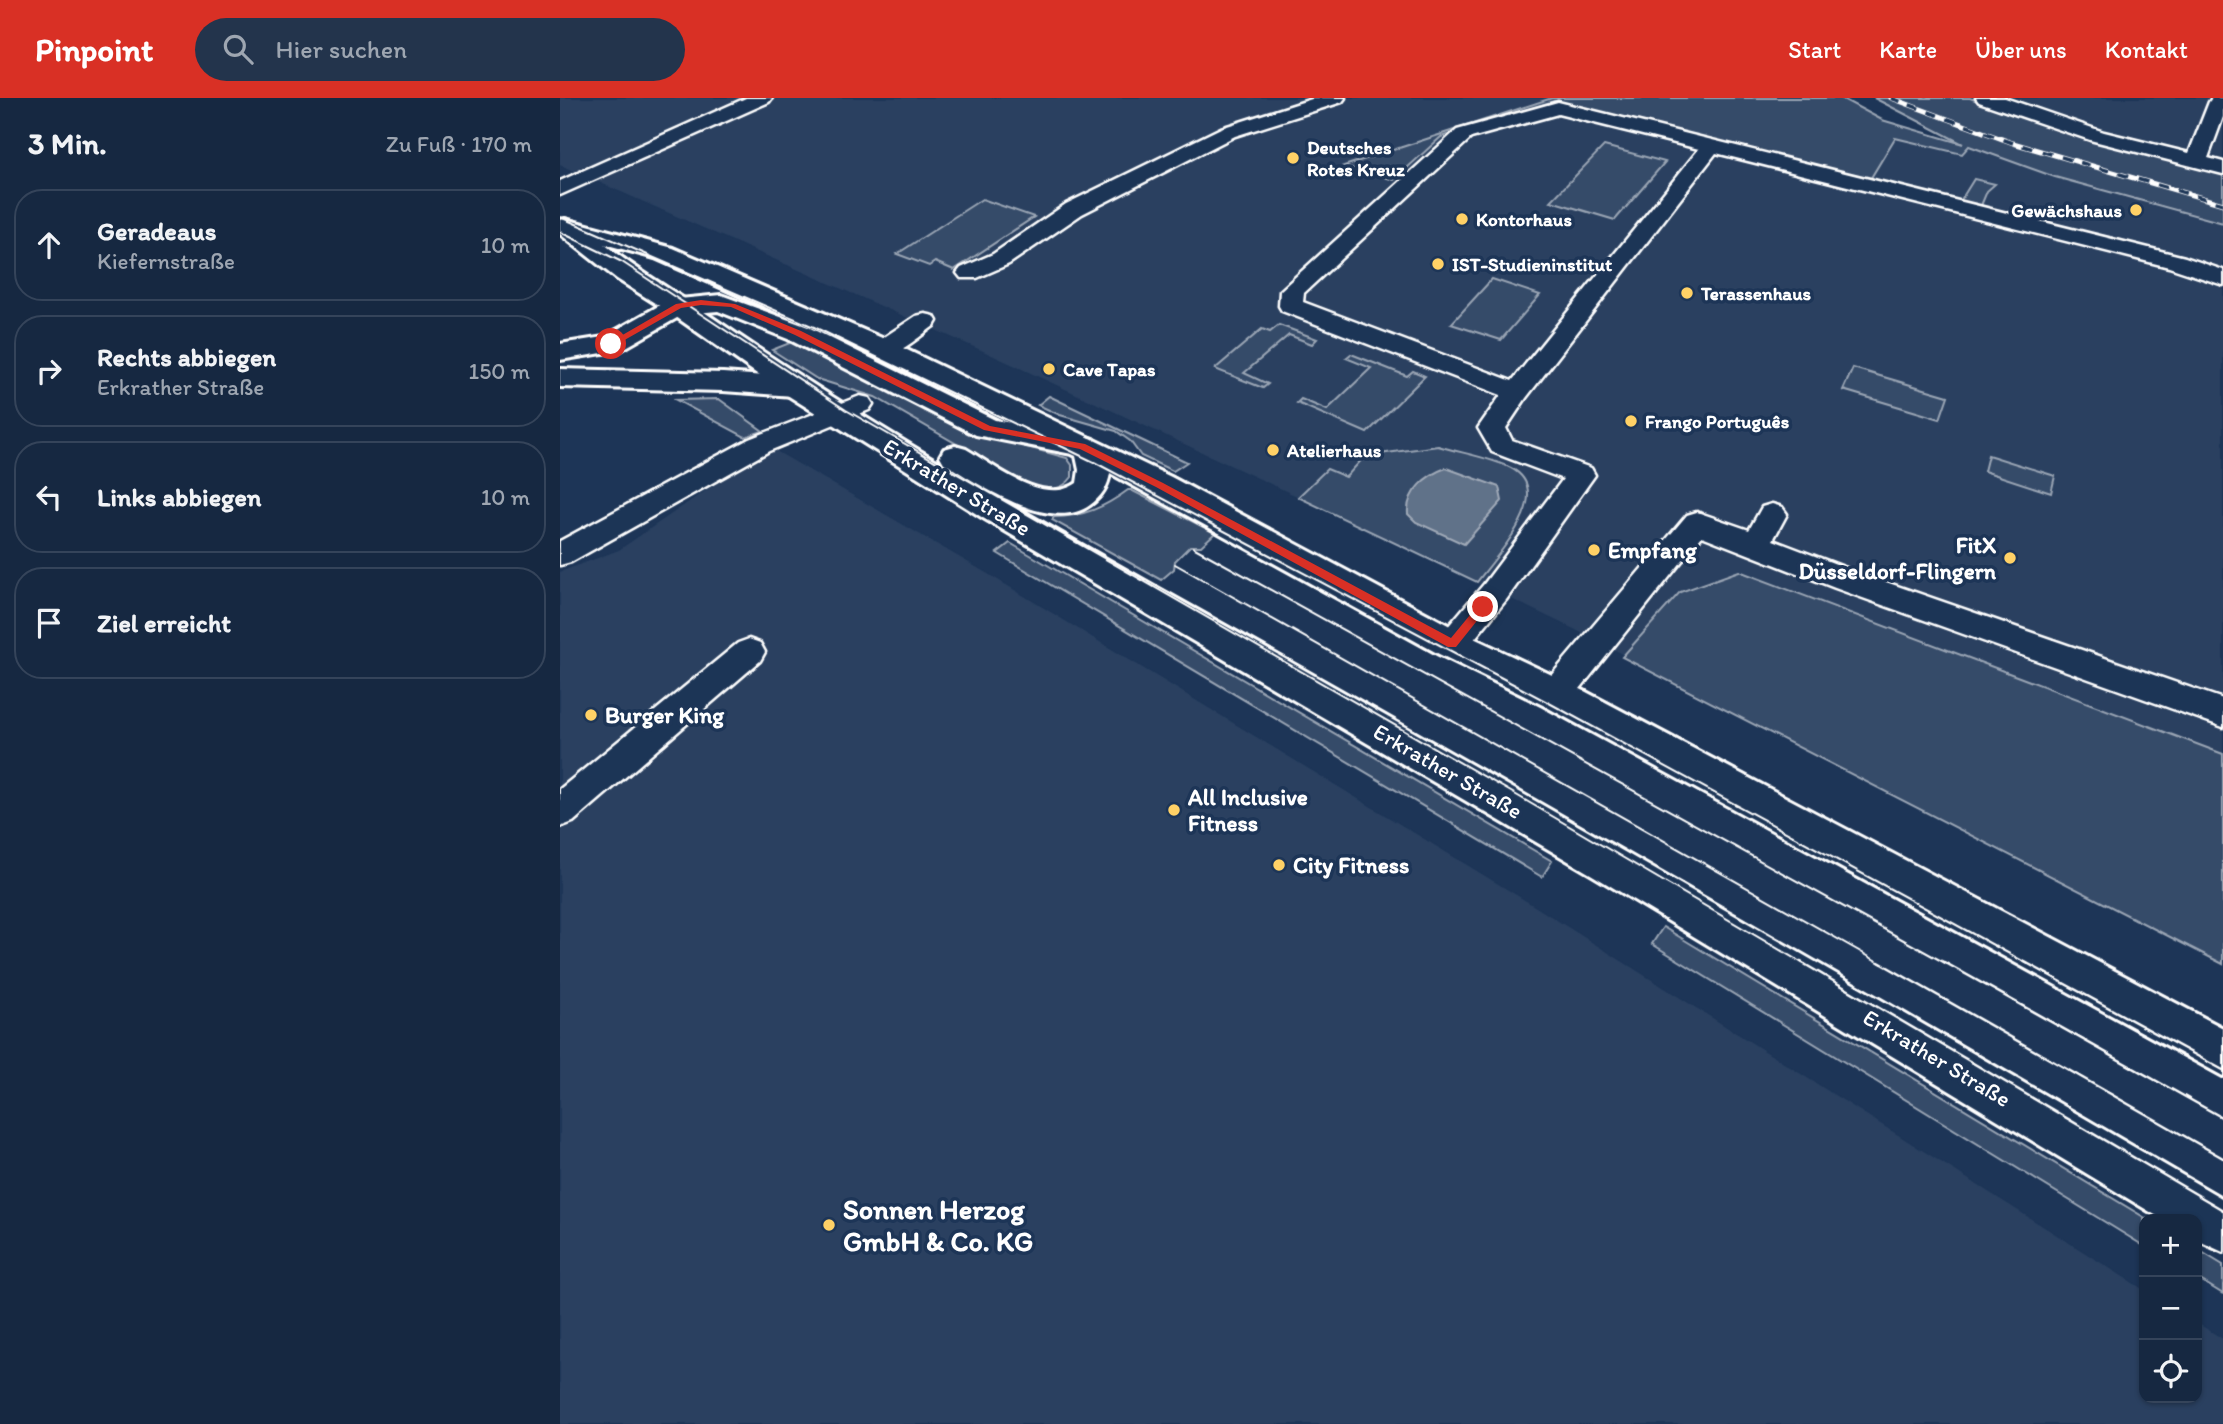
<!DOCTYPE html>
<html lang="de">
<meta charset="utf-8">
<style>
body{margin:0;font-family:Itim,sans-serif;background:#23344c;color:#f1f3f6}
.controls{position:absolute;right:21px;bottom:21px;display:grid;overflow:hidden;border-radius:14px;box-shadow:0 2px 5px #0004}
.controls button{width:63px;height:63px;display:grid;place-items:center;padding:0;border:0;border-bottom:2px solid #35445a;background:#162841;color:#f1f3f6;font:35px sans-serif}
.stop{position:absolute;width:21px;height:21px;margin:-16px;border:5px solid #d93025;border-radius:50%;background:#fff}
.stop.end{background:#d93025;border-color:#fff;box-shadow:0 2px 7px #0008}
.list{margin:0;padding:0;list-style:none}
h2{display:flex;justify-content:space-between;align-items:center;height:91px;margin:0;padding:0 28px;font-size:30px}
h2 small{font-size:23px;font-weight:400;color:#9ea6b1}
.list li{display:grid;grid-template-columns:46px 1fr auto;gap:21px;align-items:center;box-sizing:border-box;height:112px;margin:0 14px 14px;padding:0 14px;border:2px solid #35445a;border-radius:28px}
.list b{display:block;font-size:26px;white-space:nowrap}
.list p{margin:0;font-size:23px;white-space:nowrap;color:#9ea6b1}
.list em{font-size:23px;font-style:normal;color:#9ea6b1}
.icon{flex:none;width:38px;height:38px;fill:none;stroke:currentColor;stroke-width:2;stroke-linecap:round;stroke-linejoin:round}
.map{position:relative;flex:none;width:1663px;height:1326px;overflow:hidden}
header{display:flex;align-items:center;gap:42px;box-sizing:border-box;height:98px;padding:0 35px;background:#d93025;color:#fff}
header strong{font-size:33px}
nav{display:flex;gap:38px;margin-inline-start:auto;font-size:24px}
.search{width:490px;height:63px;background:#23344c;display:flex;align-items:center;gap:18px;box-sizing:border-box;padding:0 24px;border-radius:38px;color:#9ea6b1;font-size:26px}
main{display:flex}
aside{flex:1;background:#162841}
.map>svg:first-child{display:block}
.built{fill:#2a4161}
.green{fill:#364b69;stroke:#9aa5b4;stroke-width:2}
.water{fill:#617289;stroke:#a0aab8;stroke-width:2}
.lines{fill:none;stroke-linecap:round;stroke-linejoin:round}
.lane-casing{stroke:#fff;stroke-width:5}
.street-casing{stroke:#fff;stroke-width:6}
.primary-casing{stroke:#fff;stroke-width:6}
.lane{fill:#1d3557;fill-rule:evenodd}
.street{fill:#1d3557;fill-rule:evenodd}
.primary{fill:#1d3557;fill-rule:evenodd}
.tram-far1{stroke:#fff;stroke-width:2}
.tram{stroke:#fff;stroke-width:2.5}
.rail-casing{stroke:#fff;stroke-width:5}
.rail{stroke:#1d3557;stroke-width:3.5;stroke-dasharray:10;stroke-linecap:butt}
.route{fill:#d93025}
.poi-dot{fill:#ffd166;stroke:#1d3557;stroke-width:2.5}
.labels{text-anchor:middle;stroke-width:7;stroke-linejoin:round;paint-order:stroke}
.far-poi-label{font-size:19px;font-weight:bold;fill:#fff;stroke:#1d3557;text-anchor:start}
.street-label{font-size:23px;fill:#fff;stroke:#1d3557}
.poi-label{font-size:23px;font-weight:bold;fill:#fff;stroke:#1d3557;text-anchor:start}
.near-poi-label{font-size:28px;font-weight:bold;fill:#fff;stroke:#1d3557;text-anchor:start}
</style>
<header>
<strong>Pinpoint</strong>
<div class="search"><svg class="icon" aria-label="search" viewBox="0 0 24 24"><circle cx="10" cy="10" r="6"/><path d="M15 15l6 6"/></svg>Hier suchen</div>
<nav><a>Start</a><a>Karte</a><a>Über uns</a><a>Kontakt</a></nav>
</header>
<main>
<aside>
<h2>3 Min.<small>Zu Fuß · 170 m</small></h2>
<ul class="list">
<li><svg class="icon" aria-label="ahead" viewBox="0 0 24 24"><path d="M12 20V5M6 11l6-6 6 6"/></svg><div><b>Geradeaus</b><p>Kiefernstraße</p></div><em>10 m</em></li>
<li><svg class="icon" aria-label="right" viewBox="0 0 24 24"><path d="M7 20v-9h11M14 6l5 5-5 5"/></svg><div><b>Rechts abbiegen</b><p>Erkrather Straße</p></div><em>150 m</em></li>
<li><svg class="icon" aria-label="left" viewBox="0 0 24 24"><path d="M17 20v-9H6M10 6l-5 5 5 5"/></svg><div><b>Links abbiegen</b></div><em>10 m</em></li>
<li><svg class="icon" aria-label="arrive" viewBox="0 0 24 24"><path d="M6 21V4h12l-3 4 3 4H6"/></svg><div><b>Ziel erreicht</b></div></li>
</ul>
</aside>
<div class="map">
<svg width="1663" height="1326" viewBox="0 0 1663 1326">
<rect width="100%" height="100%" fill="#1d3557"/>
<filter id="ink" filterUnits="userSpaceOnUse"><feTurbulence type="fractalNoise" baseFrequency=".0143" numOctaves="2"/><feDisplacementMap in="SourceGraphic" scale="14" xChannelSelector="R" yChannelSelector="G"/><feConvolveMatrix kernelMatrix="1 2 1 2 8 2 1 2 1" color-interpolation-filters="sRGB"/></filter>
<g filter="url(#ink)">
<g class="built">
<polygon points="0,0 1281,0 1340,29 1408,48 1495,79 1663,125 1663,862 1014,531 739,399 421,252 0,67"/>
<polygon points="1328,0 1663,0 1663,107"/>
<polygon points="209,349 428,476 971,806 1584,1192 1584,1300 1637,1300 1637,1225 1663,1241 1663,1326 0,1326 0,474 59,452"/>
</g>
<g class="green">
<polygon points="992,0 1281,0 1322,22 1403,46 1314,0 1410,0 1445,14 1548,46 1663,73 1663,125 1495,79 1409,48 1402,56 1335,40 1309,83 994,3 881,39 834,82 784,68"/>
<polygon points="1044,48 1105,64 1055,122 991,103"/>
<polygon points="1414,81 1435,86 1427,93 1420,110 1399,105"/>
<polygon points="422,101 474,119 394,172 375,164 369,168 337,156"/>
<polygon points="932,181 980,197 941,242 891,226"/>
<polygon points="719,227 757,241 752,246 729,237 684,275 708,286 703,290 655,271 702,231 710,234"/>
<path d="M232,244l192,93 83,23 5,7v12c-10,14 -24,14 -39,11l-158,-91 -58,-18 -45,-29z"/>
<polygon points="791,256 847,278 853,273 865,278 807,335 737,305 741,301 767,312 811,270 786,260"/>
<polygon points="1293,270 1388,298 1380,321 1283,292"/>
<polygon points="489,298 627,364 613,373 581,358 570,343 556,333 500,317 478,307"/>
<polygon points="159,301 203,333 185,339 116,302"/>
<path d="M878,348c23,7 51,11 73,22 47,25 -16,89 -34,114l-179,-85 29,-28 19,8 19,-21z"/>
<polygon points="1428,357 1495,378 1491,395 1424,373"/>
<path d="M568,392h3l84,43 -14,13h-11l-15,15 -1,8 -13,11 -109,-60 2,-3c29,0 51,-10 74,-27z"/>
<polygon points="450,445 992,763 982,779 437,455"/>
<polygon points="1179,473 1663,656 1663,866 1062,559 1120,494"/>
<polygon points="1103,829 1587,1121 1584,1121 1584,1148 1092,846"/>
<polygon points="1637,1151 1663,1167 1663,1196 1637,1180"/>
</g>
<path class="water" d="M886,370l53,19 3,14 -38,43 -48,-22 -8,-8c-2,-22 18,-39 38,-46z"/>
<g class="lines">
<defs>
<g id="lane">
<polygon points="186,0 212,0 209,4 0,97 0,83"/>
<polygon points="755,0 785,0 782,4 675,38 522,116 449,166 417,180 401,180 397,175 401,170 433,156 506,106 661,30"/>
<polygon points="1416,0 1445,0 1544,34 1629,55 1649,4 1652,0 1663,0 1663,19 1648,60 1663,64 1663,76 1530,42 1419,4"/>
<path d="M998,4l627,155 38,13v15l-54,-18 -453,-114 -190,245 -20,30 6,12 79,28 4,7 -89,125 -43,53 -11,4 -11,-4 -5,-9 5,-9 43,-51 79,-105 -71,-27 -14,-24 23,-33 -219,-84 -3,-5 1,-15 177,-161zM998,16l141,35 -187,232 -209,-79 1,-9 167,-155z"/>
<path d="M365,216l9,2 3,5 -3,5c-17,12 -39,34 -60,28l-4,-5 4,-5 42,-28z"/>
<polygon points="300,298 309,300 313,306 309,312 209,353 11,464 0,467 0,443 189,341"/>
<polygon points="1212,406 1222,409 1227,416 1213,442 1297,474 1663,601 1663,629 1275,490 1142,438 1008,606 996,610 984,606 979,596 984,586 1127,417 1137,414 1189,432 1202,409"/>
<polygon points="189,541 200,545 205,554 200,563 13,724 0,729 0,691 178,545"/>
</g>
<g id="street">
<polygon points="161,197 248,229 435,322 522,338 533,341 537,348 533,355 522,358 416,337 228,241 158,213 124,216 61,252 0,262 0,246 44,239 109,202"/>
<polygon points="0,271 163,275 234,280 244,283 248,289 244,295 234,298 163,293 0,289"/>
</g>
<path id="primary" d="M5,121l108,29 209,90 289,139 294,157 104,49 654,345v48l-680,-371 -104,-51 -329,-181c-2,14 -9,24 -20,32 -39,29 -112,-21 -146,-42l-4,-7 4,-7 11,-3 11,3c29,17 78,58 111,34l2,-13 -3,-14 -214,-106 -207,-92 -51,-14c35,28 73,49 109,74 190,131 392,240 593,353 307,173 612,350 917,528v53l-26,-12v-21h-35l-568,-343 -611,-358 -199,-125 -115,-81 -52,-33 -57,-45v-14z"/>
</defs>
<use href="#lane" class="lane-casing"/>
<use href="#street" class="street-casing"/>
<use href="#primary" class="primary-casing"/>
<use href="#lane" class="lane"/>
<use href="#street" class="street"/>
<use href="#primary" class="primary"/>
<g class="tram-far1">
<polyline points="0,119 254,229 534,364 991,606 1468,866"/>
<polyline points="0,134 62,164 286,312 958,698 1244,866"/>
<polyline points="633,449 1387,866"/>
<polyline points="615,466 1322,866"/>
</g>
<g class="tram">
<polyline points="1241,864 1663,1112"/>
<polyline points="1319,864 1663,1060"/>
<polyline points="1384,864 1663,1020"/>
<polyline points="1465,864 1663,972"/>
</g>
<defs>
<polyline id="rail" points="1331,0 1453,45 1663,106"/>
</defs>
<use href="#rail" class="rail-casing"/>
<use href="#rail" class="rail"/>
</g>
</g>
<polygon class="route" points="141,202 175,206 241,233 430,328 525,346 603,385 891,540 919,506 927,506 928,509 896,549 888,549 596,389 520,351 424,332 235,237 171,209 141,207 121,210 54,248 47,246 116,206"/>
<g class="poi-dot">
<circle cx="733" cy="60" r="7"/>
<circle cx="1576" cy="112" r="7"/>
<circle cx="902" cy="121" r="7"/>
<circle cx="878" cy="166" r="7"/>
<circle cx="1127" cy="195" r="7"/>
<circle cx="489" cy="271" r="7"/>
<circle cx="1071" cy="323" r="7"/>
<circle cx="713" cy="352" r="7"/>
<circle cx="1034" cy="452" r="7"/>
<circle cx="1450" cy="460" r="7"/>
<circle cx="31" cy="617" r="7"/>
<circle cx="614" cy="712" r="7"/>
<circle cx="719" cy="767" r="7"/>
<circle cx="269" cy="1127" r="7"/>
</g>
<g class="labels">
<g class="far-poi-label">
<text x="747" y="56">Deutsches<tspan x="747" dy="22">Rotes Kreuz</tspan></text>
<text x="1562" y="119" text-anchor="end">Gewächshaus</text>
<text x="916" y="128">Kontorhaus</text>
<text x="892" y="173">IST-Studieninstitut</text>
<text x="1141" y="202">Terassenhaus</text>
<text x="503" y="278">Cave Tapas</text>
<text x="1085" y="330">Frango Português</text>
<text x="727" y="359">Atelierhaus</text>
</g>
<g class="street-label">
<text transform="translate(397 389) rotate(31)" y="8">Erkrather Straße</text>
<text transform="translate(888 673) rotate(30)" y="8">Erkrather Straße</text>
<text transform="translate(1377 960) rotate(31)" y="8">Erkrather Straße</text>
</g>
<g class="poi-label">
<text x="1436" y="455" text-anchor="end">FitX<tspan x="1436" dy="26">Düsseldorf-Flingern</tspan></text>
<text x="1048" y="460">Empfang</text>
<text x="45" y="625">Burger King</text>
<text x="628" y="707">All Inclusive<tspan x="628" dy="26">Fitness</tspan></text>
<text x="733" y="775">City Fitness</text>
</g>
<g class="near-poi-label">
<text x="283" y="1121">Sonnen Herzog<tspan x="283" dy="32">GmbH &amp; Co. KG</tspan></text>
</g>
</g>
</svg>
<div class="controls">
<button>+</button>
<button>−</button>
<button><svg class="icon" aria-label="locate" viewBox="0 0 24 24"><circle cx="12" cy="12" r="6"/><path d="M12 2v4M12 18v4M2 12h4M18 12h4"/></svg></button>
</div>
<div class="stop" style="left:51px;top:246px"></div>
<div class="stop end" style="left:923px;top:509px"></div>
</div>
</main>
